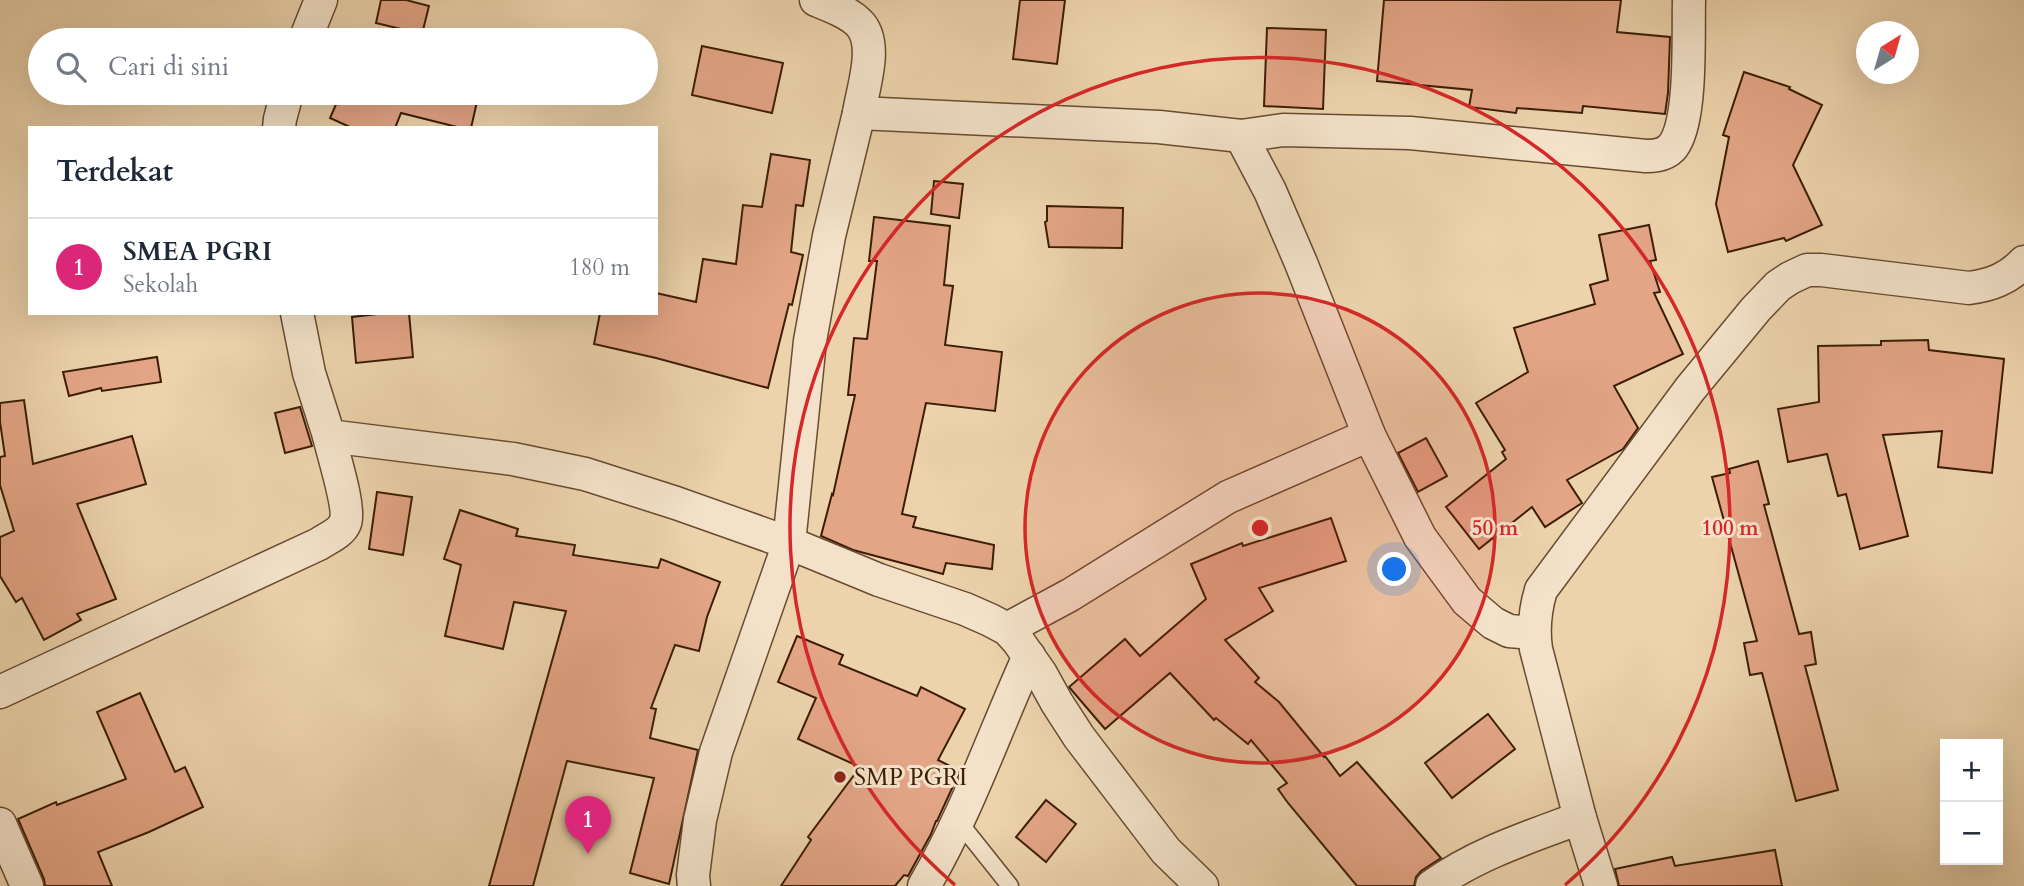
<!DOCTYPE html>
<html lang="id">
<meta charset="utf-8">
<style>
body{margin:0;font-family:Cardo,serif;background:#f6f6f7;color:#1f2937}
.controls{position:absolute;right:21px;bottom:21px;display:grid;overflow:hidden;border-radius:0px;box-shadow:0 7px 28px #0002}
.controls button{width:63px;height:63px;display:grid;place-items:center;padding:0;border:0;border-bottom:2px solid #e0e1e3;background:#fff;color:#1f2937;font:35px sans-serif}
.compass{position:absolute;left:1856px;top:21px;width:63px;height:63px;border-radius:50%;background:#fff;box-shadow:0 7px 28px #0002;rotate:37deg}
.you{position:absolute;left:1395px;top:570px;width:24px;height:24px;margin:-18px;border:5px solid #fff;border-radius:50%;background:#1a73e8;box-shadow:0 0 0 10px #1a73e833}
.badge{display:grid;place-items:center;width:46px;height:46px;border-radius:50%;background:#db2777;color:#fff;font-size:23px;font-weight:700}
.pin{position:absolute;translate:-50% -58px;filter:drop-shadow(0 2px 4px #0008)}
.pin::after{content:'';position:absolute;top:37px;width:24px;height:21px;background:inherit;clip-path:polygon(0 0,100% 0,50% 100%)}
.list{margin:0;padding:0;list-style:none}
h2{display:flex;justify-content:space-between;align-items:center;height:91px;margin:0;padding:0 28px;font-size:30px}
h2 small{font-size:23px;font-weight:400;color:#747a83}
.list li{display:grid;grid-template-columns:46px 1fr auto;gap:21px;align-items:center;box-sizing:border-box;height:98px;padding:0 28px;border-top:2px solid #e0e1e3}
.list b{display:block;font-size:26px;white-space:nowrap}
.list p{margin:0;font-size:23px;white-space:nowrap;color:#747a83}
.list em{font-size:23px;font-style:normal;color:#747a83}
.icon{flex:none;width:38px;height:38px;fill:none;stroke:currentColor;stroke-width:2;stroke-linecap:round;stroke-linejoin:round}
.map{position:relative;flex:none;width:2024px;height:886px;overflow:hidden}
.search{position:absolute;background:#fff;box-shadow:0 7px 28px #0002;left:28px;top:28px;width:630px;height:77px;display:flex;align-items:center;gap:18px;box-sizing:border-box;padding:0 24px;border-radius:38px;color:#747a83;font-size:26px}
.panel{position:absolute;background:#fff;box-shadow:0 7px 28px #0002;left:28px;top:126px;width:630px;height:189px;border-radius:0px}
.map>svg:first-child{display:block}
.building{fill:#e3a586;stroke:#3c1e06;stroke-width:2}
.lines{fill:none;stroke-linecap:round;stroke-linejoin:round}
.service-casing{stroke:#684b30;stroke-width:19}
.minor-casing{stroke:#684b30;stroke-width:35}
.service{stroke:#f3e2c9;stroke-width:16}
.minor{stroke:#f3e2c9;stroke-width:32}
.ring{fill:none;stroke:#d62828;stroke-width:3.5}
.poi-dot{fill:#8f2418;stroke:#f3e2c9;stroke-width:2.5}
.labels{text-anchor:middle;stroke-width:6;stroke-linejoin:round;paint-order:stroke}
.poi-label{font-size:24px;fill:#3c1e06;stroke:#f3e2c9;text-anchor:start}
.centre{fill:#d62828;stroke:#f3e2c9;stroke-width:3.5}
.ring-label{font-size:21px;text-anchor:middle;font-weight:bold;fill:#d62828;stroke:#f3e2c9;stroke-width:6;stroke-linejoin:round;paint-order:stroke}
</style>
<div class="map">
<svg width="2024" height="886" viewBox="0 0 2024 886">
<rect width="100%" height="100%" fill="#ecd3ac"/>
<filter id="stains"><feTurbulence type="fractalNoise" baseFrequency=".00286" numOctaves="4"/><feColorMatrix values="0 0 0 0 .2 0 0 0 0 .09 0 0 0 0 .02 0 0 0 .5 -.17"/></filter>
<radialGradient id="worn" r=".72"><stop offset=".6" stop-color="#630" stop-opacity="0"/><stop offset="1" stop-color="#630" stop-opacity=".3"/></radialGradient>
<g class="building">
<polygon points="381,0 406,0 429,6 422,34 376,23"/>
<polygon points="1020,0 1065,0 1057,64 1013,59"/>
<polygon points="1384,0 1621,0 1617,32 1670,37 1668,93 1665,114 1583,106 1582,113 1517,108 1516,113 1469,107 1472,90 1377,81"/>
<polygon points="1267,28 1326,30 1323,109 1264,106"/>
<polygon points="702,46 783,63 772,113 692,95"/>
<polygon points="1744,72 1790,87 1789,89 1822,105 1793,165 1822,225 1786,241 1784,238 1728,252 1716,204 1729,137 1723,135"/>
<polygon points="341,93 479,93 471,128 461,128 401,113 395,128 352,128 330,118"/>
<polygon points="771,154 810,160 803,206 796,205 791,252 803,255 792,305 789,304 768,388 656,358 594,344 600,313 656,313 656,293 696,302 703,259 736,264 743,205 762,207"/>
<polygon points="934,181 963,184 959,218 931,214"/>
<polygon points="1047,206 1123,208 1122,248 1049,247 1045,222 1047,221"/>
<polygon points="874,217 950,226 944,285 953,286 945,345 1002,352 995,411 926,403 902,514 916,517 913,527 994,545 992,569 946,563 943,574 853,550 821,536 832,494 833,495 855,395 848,395 854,338 867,339 877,261 869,261"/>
<polygon points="1649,225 1656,260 1650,261 1660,292 1654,293 1683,354 1614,386 1638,428 1623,449 1567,480 1582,503 1545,527 1532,507 1479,549 1446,507 1506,459 1502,452 1505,450 1476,403 1528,372 1514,328 1595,304 1590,285 1608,280 1599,235"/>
<polygon points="386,313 409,313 413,357 356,363 352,317"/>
<polygon points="1928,340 1929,350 2004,359 1992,473 1938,467 1942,431 1883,435 1908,536 1860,549 1846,494 1838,496 1827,454 1788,462 1778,409 1819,402 1818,346 1881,345 1881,341"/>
<polygon points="157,357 161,382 102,391 101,388 69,396 63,372"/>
<polygon points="24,400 33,464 132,436 146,484 77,504 116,599 77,614 81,620 44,640 22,598 16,602 0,576 0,537 14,531 0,485 0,457 5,456 0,422 0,403"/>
<polygon points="300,407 312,446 285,453 275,413"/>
<polygon points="1426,438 1447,476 1418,492 1398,453"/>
<polygon points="1758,461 1769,504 1764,505 1799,634 1811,632 1816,664 1805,666 1838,790 1796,801 1762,673 1750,675 1744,643 1757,641 1712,477 1730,473 1729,469"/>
<polygon points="377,492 412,497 403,555 369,549"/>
<polygon points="460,510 518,529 516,536 575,545 573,555 658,568 661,559 720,582 707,617 699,651 675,645 651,708 656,709 650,738 698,750 669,884 630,873 654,778 567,761 533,886 489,886 566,611 514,602 503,649 445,636 461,565 444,559"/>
<polygon points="1331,518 1346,561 1259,588 1273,611 1225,640 1259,678 1255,682 1279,702 1324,757 1325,756 1340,776 1357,762 1441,858 1421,871 1416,877 1414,886 1357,886 1288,803 1278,789 1287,783 1251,740 1248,744 1216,718 1214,720 1170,673 1105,729 1069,687 1125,639 1140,656 1206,599 1191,564 1242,543 1243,546"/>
<polygon points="797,636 843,655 839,664 917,696 921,687 965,709 938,760 960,771 937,821 936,821 931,834 908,876 904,875 895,886 781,886 811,840 808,837 860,767 798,739 816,698 778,682"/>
<polygon points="140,693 175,772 185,767 203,807 149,832 98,852 112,886 45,886 44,879 18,819 56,802 57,805 126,779 97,712"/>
<polygon points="1488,714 1515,749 1452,798 1425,763"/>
<polygon points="1046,800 1076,824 1046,862 1016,837"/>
<polygon points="1775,850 1782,886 1619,886 1615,869 1672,857 1675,866"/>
</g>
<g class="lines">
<defs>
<polyline id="service" points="959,822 1010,886"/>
<g id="minor">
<path d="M816,0c15,6 32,12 43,23 20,20 4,64 0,90l300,14 82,9 42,-6 127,3 236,23c12,0 23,-2 29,-13 17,-28 13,-109 14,-143"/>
<polyline points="305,40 321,0"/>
<polyline points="279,128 280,119 287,93"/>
<polyline points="1241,136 1270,191 1301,263 1369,435 1420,537 1467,601 1493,623 1509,631 1534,633"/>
<polyline points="297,313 309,373 329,436 513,459 585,474 676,503 789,543 879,580 965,609 990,620 1007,629 1018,641 1041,674 1057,703 1079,737 1166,851 1202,886"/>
<polyline points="1007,629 1070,595 1228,497 1369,435"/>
<path d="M0,692l319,-148c9,-6 22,-11 26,-21 6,-14 -12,-69 -16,-87"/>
<polyline points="0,824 27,886"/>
<polyline points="694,886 693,875 700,820 716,752 789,543 810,341 829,236 859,113"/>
<path d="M924,886c43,-73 70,-153 105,-230"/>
<path d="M1432,886c44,-32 97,-49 148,-68"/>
<path d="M1601,886l-21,-68 -44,-169c-3,-21 -1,-39 5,-59l149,-201 66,-80 22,-23 12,-8 17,-8h14l148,18c22,-3 39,-9 55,-26"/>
</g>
</defs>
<use href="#service" class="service-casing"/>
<use href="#minor" class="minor-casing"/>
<use href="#service" class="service"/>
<use href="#minor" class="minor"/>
</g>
<circle cx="1260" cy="528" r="235" fill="#d62828" fill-opacity=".12"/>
<g class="ring">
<circle cx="1260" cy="528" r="235"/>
<path d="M955 885A470 470 0 1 1 1565 885"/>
</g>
<circle class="poi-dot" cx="840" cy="777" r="7"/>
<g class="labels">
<g class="poi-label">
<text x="854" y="785">SMP PGRI</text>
</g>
</g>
<circle cx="1260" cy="528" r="10" class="centre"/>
<g class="ring-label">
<text x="1495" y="535">50 m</text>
<text x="1730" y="535">100 m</text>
</g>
<rect width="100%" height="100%" filter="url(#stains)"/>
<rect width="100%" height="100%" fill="url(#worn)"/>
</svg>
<div class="controls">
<button>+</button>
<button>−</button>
</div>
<svg class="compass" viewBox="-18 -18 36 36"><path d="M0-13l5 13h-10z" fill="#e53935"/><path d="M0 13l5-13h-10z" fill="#747a83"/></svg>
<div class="you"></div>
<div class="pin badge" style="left:588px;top:854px">1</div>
<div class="search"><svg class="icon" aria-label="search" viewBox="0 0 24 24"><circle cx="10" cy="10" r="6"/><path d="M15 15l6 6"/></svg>Cari di sini</div>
<section class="panel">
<h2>Terdekat<small></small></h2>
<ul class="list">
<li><span class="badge">1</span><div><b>SMEA PGRI</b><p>Sekolah</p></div><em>180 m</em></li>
</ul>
</section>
</div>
